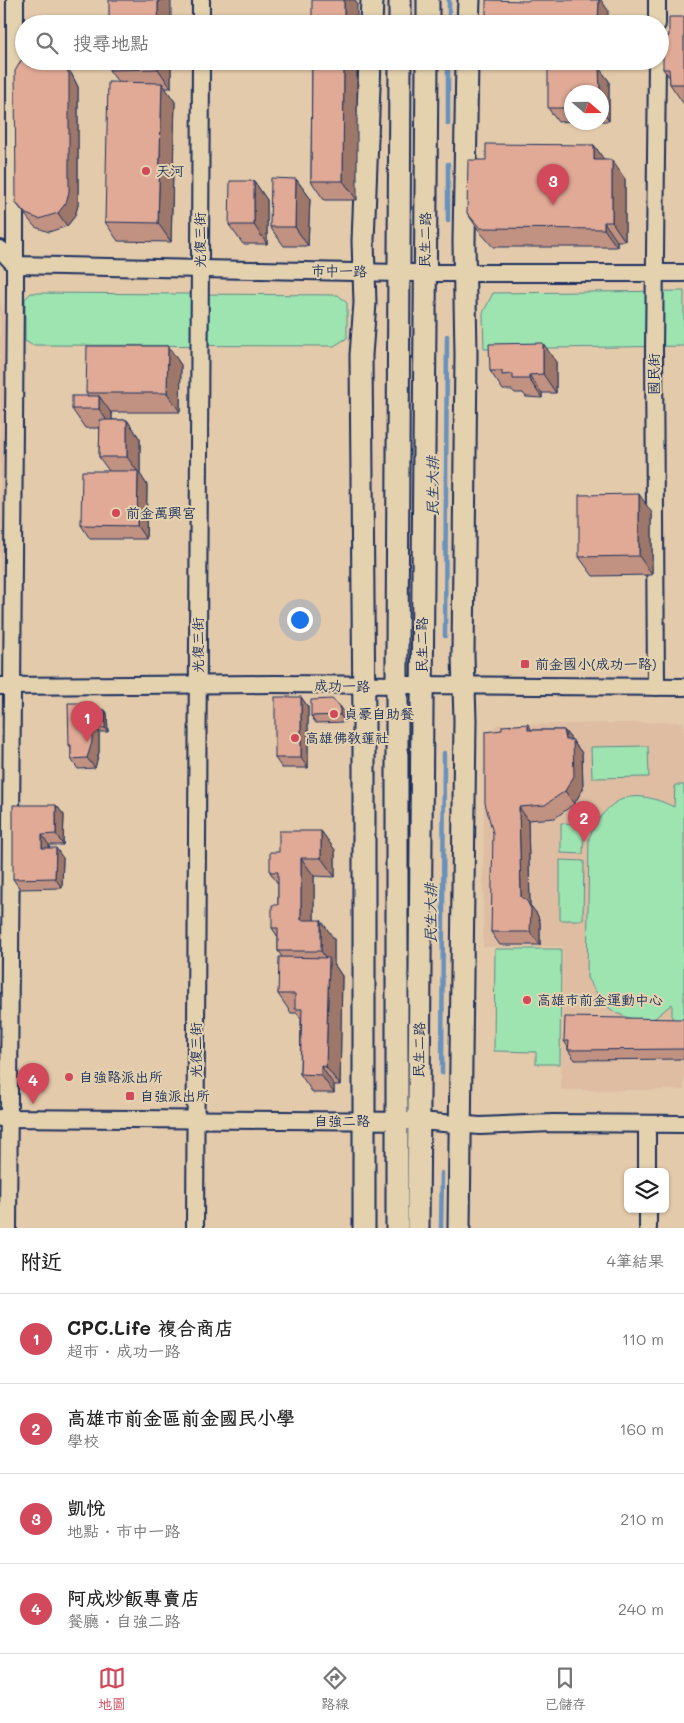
<!DOCTYPE html>
<html lang="zh-TW">
<meta charset="utf-8">
<style>
body{margin:0;font-family:Mali,"LXGW WenKai TC",sans-serif;background:#f2f2f2;color:#222}
.controls{position:absolute;right:15px;bottom:15px;display:grid;overflow:hidden;border-radius:8px;box-shadow:0 1px 4px #0004}
.controls button{width:45px;height:45px;display:grid;place-items:center;padding:0;border:0;border-bottom:1px solid #e0e0e0;background:#fff;color:#222;font:25px sans-serif}
.compass{position:absolute;left:564px;top:85px;width:45px;height:45px;border-radius:50%;background:#fff;box-shadow:0 1px 4px #0004;rotate:110deg}
.you{position:absolute;left:299px;top:619px;width:18px;height:18px;margin:-12px;border:4px solid #fff;border-radius:50%;background:#1a73e8;box-shadow:0 0 0 8px #1a73e833}
.badge{display:grid;place-items:center;width:32px;height:32px;border-radius:50%;background:#d1495b;color:#fff;font-size:16px;font-weight:700}
.pin{position:absolute;translate:-50% -41px;filter:drop-shadow(0 1px 2px #0008)}
.pin::after{content:'';position:absolute;top:26px;width:18px;height:15px;background:inherit;clip-path:polygon(0 0,100% 0,50% 100%)}
.list{margin:0;padding:0;list-style:none}
h2{display:flex;justify-content:space-between;align-items:center;height:65px;margin:0;padding:0 20px;font-size:21px}
h2 small{font-size:16px;font-weight:400;color:#767676}
.list li{display:grid;grid-template-columns:32px 1fr auto;gap:15px;align-items:center;box-sizing:border-box;height:90px;padding:0 20px;border-top:1px solid #e0e0e0}
.list b{display:block;font-size:19px;white-space:nowrap}
.list p{margin:0;font-size:16px;white-space:nowrap;color:#767676}
.list em{font-size:16px;font-style:normal;color:#767676}
.icon{flex:none;width:28px;height:28px;fill:none;stroke:currentColor;stroke-width:2;stroke-linecap:round;stroke-linejoin:round}
.map{position:relative;flex:none;width:684px;height:1228px;overflow:hidden}
.search{position:absolute;background:#fff;box-shadow:0 1px 4px #0004;left:15px;right:15px;top:15px;height:55px;display:flex;align-items:center;gap:12px;box-sizing:border-box;padding:0 18px;border-radius:28px;color:#767676;font-size:19px}
.sheet{height:425px;background:#fff}
nav{display:flex;justify-content:space-around;align-items:center;box-sizing:border-box;height:70px;border-top:1px solid #e0e0e0;background:#fff;font-size:14px;color:#767676}
nav a{display:grid;justify-items:center;gap:2px}
nav .on{color:#d1495b}
.map>svg:first-child{display:block}
.built{fill:#debda3}
.green{fill:#9ee4b1;stroke:#5c8a88}
.lines{fill:none;stroke-linecap:round;stroke-linejoin:round}
.stream{stroke:#6891bc;stroke-width:4.5}
.minor-casing{stroke:#1b2f5e;stroke-width:20}
.major-casing{stroke:#1b2f5e;stroke-width:25}
.minor{stroke:#e4d2af;stroke-width:16}
.major{stroke:#e4d2af;stroke-width:21}
.wall{fill:#c19281;stroke:#1b2f5e}
.shaded-wall{fill:#9d7769;stroke:#1b2f5e}
.building{fill:#e0aa96;stroke:#1b2f5e}
.poi-dot{fill:#d1495b;stroke:#e4d2af;stroke-width:2}
.labels{text-anchor:middle;stroke-width:4;stroke-linejoin:round;paint-order:stroke}
.poi-label{font-size:14px;fill:#1b2f5e;stroke:#e4d2af;text-anchor:start}
.street-label{font-size:14px;fill:#1b2f5e;stroke:#e4d2af}
.water-label{font-size:15px;font-style:italic;fill:#283f6e;stroke:#e4d2af}
</style>
<div class="map">
<svg width="684" height="1228" viewBox="0 0 684 1228">
<rect width="100%" height="100%" fill="#e3caaa"/>
<filter id="ink" filterUnits="userSpaceOnUse"><feTurbulence type="fractalNoise" baseFrequency=".02" numOctaves="2"/><feDisplacementMap in="SourceGraphic" scale="10" xChannelSelector="R" yChannelSelector="G"/><feConvolveMatrix kernelMatrix="1 2 1 2 8 2 1 2 1" color-interpolation-filters="sRGB"/></filter>
<g filter="url(#ink)">
<g class="built">
<polygon points="0,299 6,327 2,571 0,571"/>
<polygon points="684,722 684,1090 561,1090 563,946 483,947 484,739 497,725"/>
</g>
<g class="green">
<polygon points="684,291 684,346 484,349 483,313 493,293"/>
<polygon points="31,293 338,295 347,303 347,338 334,346 32,345 25,341 25,299"/>
<polygon points="648,746 649,777 592,778 591,747"/>
<path d="M675,785h9v237h-12v-18l-17,14 -12,3 -11,-2 -16,-6 -12,-9 -17,-26 2,-140c19,-43 44,-51 85,-31z"/>
<polygon points="561,823 584,824 583,854 561,853"/>
<polygon points="560,860 584,861 583,920 560,920"/>
<polygon points="495,949 561,949 560,1064 536,1064 536,1052 494,1051"/>
</g>
<g class="lines">
<g class="stream">
<polyline points="449,24 449,0"/>
<polyline points="448,124 448,61"/>
<polyline points="448,221 448,164"/>
<polyline points="445,636 447,336"/>
<polyline points="442,1073 444,753"/>
<polyline points="441,1228 442,1173"/>
</g>
<defs>
<g id="minor">
<polyline points="201,24 201,0"/>
<polyline points="657,24 657,0"/>
<polyline points="0,249 15,265 399,273 684,273"/>
<polyline points="0,686 274,684 684,687"/>
<polyline points="656,687 654,350 657,61"/>
<polyline points="0,1118 419,1121 480,1126 553,1123 684,1124"/>
<polyline points="647,1124 647,1172"/>
<polyline points="648,1209 648,1228"/>
<polyline points="8,1228 15,289 15,0"/>
<polyline points="195,1228 201,61"/>
</g>
<g id="major">
<polyline points="371,24 372,0"/>
<polyline points="400,24 400,0"/>
<polyline points="428,24 428,0"/>
<polyline points="468,24 469,0"/>
<polyline points="364,1228 364,722 361,355 365,303 363,241 370,61"/>
<polyline points="397,1228 397,656 400,61"/>
<polyline points="418,1228 427,61"/>
<polyline points="459,1228 465,720 463,656 466,354 464,242 467,61"/>
</g>
</defs>
<use href="#minor" class="minor-casing"/>
<use href="#major" class="major-casing"/>
<use href="#minor" class="minor"/>
<use href="#major" class="major"/>
</g>
<g class="wall">
<polygon points="684,17 684,103 683,103 670,84 670,78 663,69 669,36"/>
<polygon points="171,61 171,88 165,88 175,102 171,242 118,241 105,222 118,82 109,70"/>
<polygon points="312,61 357,200 324,200 311,181"/>
<polygon points="548,61 595,61 595,62 590,62 589,68 599,68 609,81 609,121 602,121 602,92 572,92 572,121 558,122 548,108 587,68 552,66"/>
<polygon points="71,73 78,87 78,205 75,216 67,226 49,232 35,227 26,216 16,203"/>
<polygon points="594,145 604,160 625,179 625,241 617,241 617,247 493,247 480,232 467,213 486,160"/>
<polygon points="296,179 310,198 308,246 284,246 270,227"/>
<polygon points="254,181 267,200 267,244 243,244 229,225"/>
<polygon points="168,346 181,365 180,412 110,412 112,414 112,420 127,420 140,439 140,474 147,485 146,539 90,539 81,525 109,471 99,457 100,428 85,428 72,409 88,396 86,393"/>
<polygon points="556,362 556,393 542,393 542,398 526,397 523,393 515,393 512,390 503,390 490,371"/>
<polygon points="652,513 652,575 593,576 579,557"/>
<polygon points="301,697 308,707 308,768 282,768 275,758"/>
<polygon points="96,710 105,710 107,713 108,732 99,732 99,752 95,768 78,769 71,759 71,748 69,745"/>
<polygon points="345,713 345,722 316,723 311,716"/>
<polygon points="532,730 564,730 582,753 583,789 574,804 555,818 528,820 530,905 537,914 540,922 540,945 500,945 491,932"/>
<polygon points="56,805 64,815 63,845 49,845 49,848 63,858 62,888 20,889 13,879"/>
<polygon points="321,831 335,850 335,877 314,876 314,920 334,939 334,964 342,976 340,1085 334,1085 334,1093 313,1093 300,1074 301,1019 297,1013 291,1013 278,994 282,957 278,951 278,937 272,928 278,905 278,884 270,872 279,852"/>
<polygon points="684,1019 684,1059 575,1060 568,1050 568,1047 564,1041"/>
</g>
<g class="shaded-wall">
<rect x="158" y="0" width="13" height="24"/>
<polygon points="344,0 355,0 357,3 357,24 344,24"/>
<polygon points="599,0 601,0 608,10 608,24 598,24"/>
<polygon points="62,61 71,73 78,87 78,205 75,216 67,226 58,213"/>
<polygon points="158,61 171,61 171,88 158,69"/>
<polygon points="344,61 357,61 357,200 343,181"/>
<polygon points="584,61 589,61 590,62 589,68"/>
<polygon points="599,68 609,81 609,121 602,110 602,92 600,92"/>
<polygon points="162,83 175,102 171,242 158,223"/>
<polygon points="594,145 607,164 594,160"/>
<polygon points="612,160 625,179 625,241 612,222"/>
<polygon points="296,179 310,198 308,246 295,227"/>
<polygon points="254,181 267,200 267,244 254,225"/>
<polygon points="604,222 617,241 617,247 604,229"/>
<polygon points="543,343 556,362 556,393 543,374"/>
<polygon points="168,346 181,365 180,412 167,393"/>
<polygon points="529,375 542,393 542,398 529,379"/>
<polygon points="99,396 112,414 112,428 99,409"/>
<polygon points="127,420 140,439 140,474 147,485 146,539 137,526 138,472 127,457"/>
<polygon points="639,494 652,513 652,575 639,556"/>
<polygon points="301,697 308,707 308,768 301,758"/>
<polygon points="92,703 99,713 97,728 99,732 99,752 95,768 87,758"/>
<polygon points="340,706 345,713 345,722 340,715"/>
<polygon points="105,710 107,713 108,732 105,728"/>
<polygon points="528,724 537,738 528,730"/>
<polygon points="564,730 582,753 583,789 574,804 565,791 566,740"/>
<polygon points="56,805 64,815 63,845 56,834"/>
<polygon points="519,807 528,820 530,905 537,914 540,922 540,945 530,932 521,897"/>
<polygon points="321,831 335,850 335,877 321,858"/>
<polygon points="42,835 49,845 49,858 42,848"/>
<polygon points="56,848 63,858 62,888 55,878"/>
<polygon points="301,858 314,876 314,939 301,920"/>
<polygon points="321,920 334,939 334,964 342,976 340,1085 326,1067 329,963 321,951"/>
<polygon points="321,1066 334,1085 334,1093 321,1075"/>
</g>
<g class="building">
<rect x="109" y="0" width="49" height="24"/>
<rect x="312" y="0" width="32" height="24"/>
<polygon points="486,0 527,1 529,0 599,0 598,24 486,24"/>
<polygon points="669,17 684,17 684,84 670,84 669,69 663,69 663,37 669,36"/>
<polygon points="24,58 24,61 62,61 69,74 69,192 66,203 58,213 39,219 26,214 16,203 15,71 22,59"/>
<polygon points="109,61 158,61 158,69 109,70"/>
<polygon points="312,61 344,61 343,181 311,181"/>
<polygon points="599,68 600,92 572,92 572,108 548,108 548,69"/>
<polygon points="108,82 162,83 158,223 105,222"/>
<polygon points="486,144 594,145 594,160 612,160 612,222 604,222 604,229 480,228 467,213 468,160 486,160"/>
<polygon points="271,178 296,179 295,227 270,227"/>
<polygon points="230,181 254,181 254,225 229,225"/>
<polygon points="543,343 543,374 529,375 529,379 513,379 513,374 502,375 502,371 490,371 489,344"/>
<polygon points="87,346 168,346 167,393 86,393"/>
<rect x="72" y="396" width="27" height="13"/>
<polygon points="100,420 127,420 127,457 99,457"/>
<polygon points="82,471 138,471 137,526 81,525"/>
<polygon points="639,494 639,556 579,557 579,495"/>
<rect x="275" y="697" width="26" height="61"/>
<polygon points="332,699 340,706 340,715 311,716 311,700"/>
<polygon points="68,703 92,703 92,742 87,758 71,759 71,745 69,745"/>
<polygon points="96,710 105,710 105,728 97,728"/>
<polygon points="528,724 528,730 564,730 566,740 573,740 574,776 565,791 545,805 519,807 521,897 527,901 531,909 530,932 491,932 493,833 485,803 485,732 502,730 502,726"/>
<polygon points="13,805 56,805 56,834 42,835 42,848 56,848 55,878 13,879"/>
<polygon points="279,831 321,831 321,858 301,858 301,920 321,920 321,951 278,951 278,928 272,928 272,905 278,905 278,872 270,872 270,852 279,852"/>
<polygon points="279,957 329,958 326,1067 321,1066 321,1075 300,1074 302,1009 295,1009 295,994 278,994"/>
<polygon points="565,1017 684,1019 684,1049 568,1050 569,1041 564,1041"/>
</g>
</g>
<g class="poi-dot">
<circle cx="146" cy="171" r="5"/>
<circle cx="116" cy="513" r="5"/>
<rect x="520" y="659" width="10" height="10" rx="2.5"/>
<circle cx="334" cy="714" r="5"/>
<circle cx="295" cy="738" r="5"/>
<circle cx="527" cy="1000" r="5"/>
<circle cx="69" cy="1077" r="5"/>
<rect x="125" y="1091" width="10" height="10" rx="2.5"/>
</g>
<g class="labels">
<g class="poi-label">
<text x="156" y="176">天河</text>
<text x="126" y="518">前金萬興宮</text>
<text x="535" y="669">前金國小(成功一路)</text>
<text x="344" y="719">貞豪自助餐</text>
<text x="305" y="743">高雄佛教蓮社</text>
<text x="537" y="1005">高雄市前金運動中心</text>
<text x="79" y="1082">自強路派出所</text>
<text x="140" y="1101">自強派出所</text>
</g>
<g class="street-label">
<text transform="translate(200 240) rotate(-90)" y="5">光復三街</text>
<text transform="translate(425 240) rotate(-89)" y="5">民生二路</text>
<text transform="translate(339 271) rotate(1)" y="5">市中一路</text>
<text transform="translate(654 374) rotate(-90)" y="5">國民街</text>
<text transform="translate(198 645) rotate(-90)" y="5">光復三街</text>
<text transform="translate(422 645) rotate(-90)" y="5">民生二路</text>
<text transform="translate(342 686) rotate(1)" y="5">成功一路</text>
<text transform="translate(196 1050) rotate(-90)" y="5">光復三街</text>
<text transform="translate(419 1050) rotate(-89)" y="5">民生二路</text>
<text x="342" y="1126">自強二路</text>
</g>
<g class="water-label">
<text transform="translate(433 486) rotate(-90)" y="5">民生大排</text>
<text transform="translate(431 913) rotate(-90)" y="5">民生大排</text>
</g>
</g>
</svg>
<div class="controls">
<button><svg class="icon" aria-label="layers" viewBox="0 0 24 24"><path d="M12 4l9 5-9 5-9-5zM3 14l9 5 9-5"/></svg></button>
</div>
<svg class="compass" viewBox="-18 -18 36 36"><path d="M0-13l5 13h-10z" fill="#e53935"/><path d="M0 13l5-13h-10z" fill="#767676"/></svg>
<div class="you"></div>
<div class="pin badge" style="left:87px;top:742px">1</div>
<div class="pin badge" style="left:584px;top:842px">2</div>
<div class="pin badge" style="left:553px;top:205px">3</div>
<div class="pin badge" style="left:33px;top:1104px">4</div>
<div class="search"><svg class="icon" aria-label="search" viewBox="0 0 24 24"><circle cx="10" cy="10" r="6"/><path d="M15 15l6 6"/></svg>搜尋地點</div>
</div>
<section class="sheet">
<h2>附近<small>4筆結果</small></h2>
<ul class="list">
<li><span class="badge">1</span><div><b>CPC.Life 複合商店</b><p>超市 · 成功一路</p></div><em>110 m</em></li>
<li><span class="badge">2</span><div><b>高雄市前金區前金國民小學</b><p>學校</p></div><em>160 m</em></li>
<li><span class="badge">3</span><div><b>凱悅</b><p>地點 · 市中一路</p></div><em>210 m</em></li>
<li><span class="badge">4</span><div><b>阿成炒飯專賣店</b><p>餐廳 · 自強二路</p></div><em>240 m</em></li>
</ul>
</section>
<nav>
<a class="on"><svg class="icon" aria-label="map" viewBox="0 0 24 24"><path d="M3 6l6-2 6 2 6-2v14l-6 2-6-2-6 2zM9 4v14M15 6v14"/></svg>地圖</a>
<a><svg class="icon" aria-label="directions" viewBox="0 0 24 24"><path d="M12 3l9 9-9 9-9-9zM9 14v-3h6M13 9l2 2-2 2"/></svg>路線</a>
<a><svg class="icon" aria-label="saved" viewBox="0 0 24 24"><path d="M7 4h10v16l-5-4-5 4z"/></svg>已儲存</a>
</nav>
